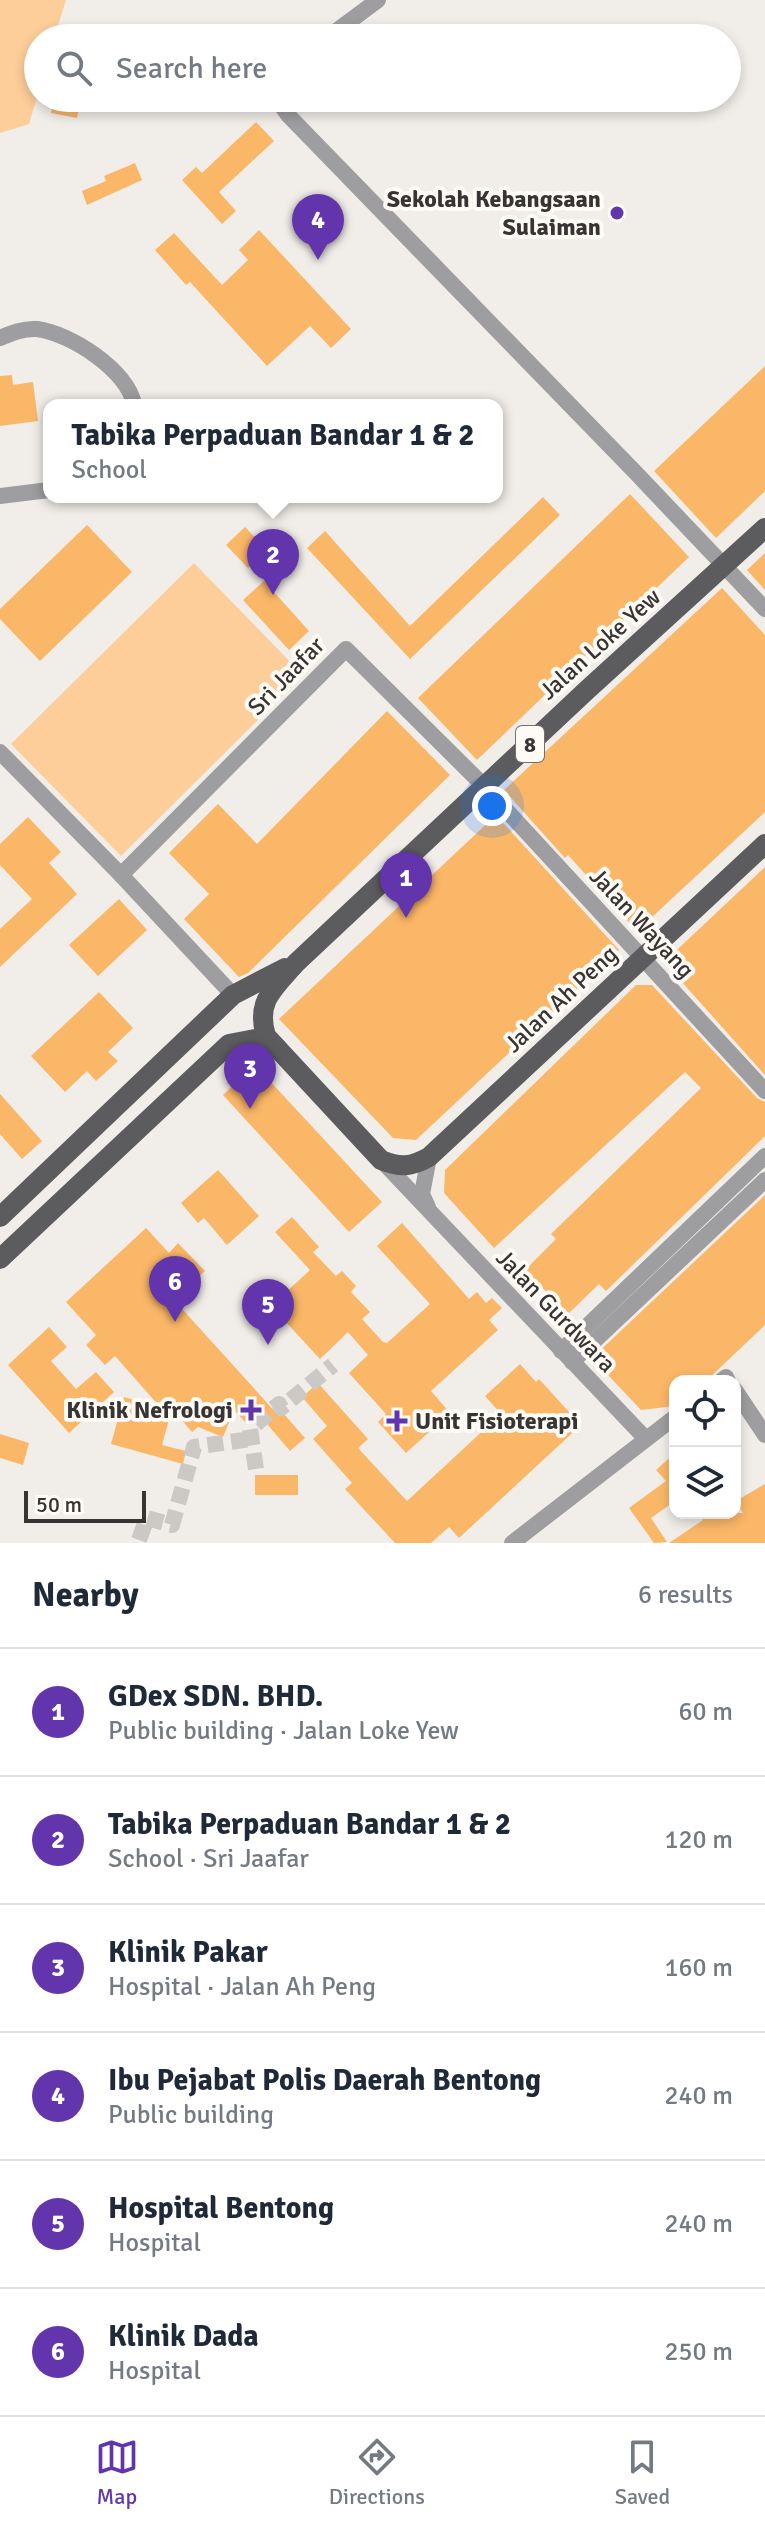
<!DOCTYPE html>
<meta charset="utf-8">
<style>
body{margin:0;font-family:Signika,sans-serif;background:#f6f6f7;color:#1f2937}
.controls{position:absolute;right:24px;bottom:24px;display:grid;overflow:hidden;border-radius:16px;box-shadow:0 4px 12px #0003}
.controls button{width:72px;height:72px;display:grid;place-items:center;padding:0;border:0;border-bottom:2px solid #e0e1e3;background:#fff;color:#1f2937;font:40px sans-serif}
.scale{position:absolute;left:24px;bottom:20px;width:122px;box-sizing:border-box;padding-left:8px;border:4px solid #373533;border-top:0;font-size:22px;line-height:28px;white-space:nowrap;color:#373533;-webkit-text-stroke:6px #fefaf6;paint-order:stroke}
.you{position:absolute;left:492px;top:806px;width:28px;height:28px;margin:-20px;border:6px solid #fff;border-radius:50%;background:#1a73e8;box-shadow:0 0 0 12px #1a73e833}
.badge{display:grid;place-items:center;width:52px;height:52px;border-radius:50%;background:#6235ac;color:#fff;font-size:26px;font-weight:700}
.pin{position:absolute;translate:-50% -66px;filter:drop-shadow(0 2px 4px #0008)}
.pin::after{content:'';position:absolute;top:42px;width:28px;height:24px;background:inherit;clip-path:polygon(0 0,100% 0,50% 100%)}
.popup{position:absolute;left:43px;top:399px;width:460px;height:104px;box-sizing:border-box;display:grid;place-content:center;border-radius:16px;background:#fff;filter:drop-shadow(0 2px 6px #0005);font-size:26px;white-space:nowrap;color:#747a83}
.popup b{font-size:30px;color:#1f2937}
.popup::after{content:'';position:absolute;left:50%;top:100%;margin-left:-16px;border:16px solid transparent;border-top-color:#fff}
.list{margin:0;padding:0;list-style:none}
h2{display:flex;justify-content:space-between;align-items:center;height:104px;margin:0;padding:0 32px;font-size:34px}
h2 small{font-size:26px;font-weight:400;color:#747a83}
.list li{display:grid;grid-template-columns:52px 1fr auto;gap:24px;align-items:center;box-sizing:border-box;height:128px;padding:0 32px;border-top:2px solid #e0e1e3}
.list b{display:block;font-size:30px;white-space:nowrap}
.list p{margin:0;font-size:26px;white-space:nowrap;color:#747a83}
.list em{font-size:26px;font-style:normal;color:#747a83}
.icon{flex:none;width:44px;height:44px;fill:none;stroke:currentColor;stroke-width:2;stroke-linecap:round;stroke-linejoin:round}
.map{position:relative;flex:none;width:765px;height:1543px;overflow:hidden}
.search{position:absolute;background:#fff;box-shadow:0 4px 12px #0003;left:24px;right:24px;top:24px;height:88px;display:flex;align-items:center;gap:20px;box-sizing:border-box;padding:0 28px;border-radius:44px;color:#747a83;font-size:30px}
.sheet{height:872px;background:#fff}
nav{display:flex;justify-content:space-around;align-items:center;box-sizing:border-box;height:112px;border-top:2px solid #e0e1e3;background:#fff;font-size:22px;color:#747a83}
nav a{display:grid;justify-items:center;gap:4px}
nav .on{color:#6235ac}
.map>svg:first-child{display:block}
.green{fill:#fdce99}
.building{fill:#fbb768}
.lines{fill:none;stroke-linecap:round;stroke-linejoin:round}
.street-tunnel{stroke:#ccc8c5;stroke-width:16;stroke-dasharray:16 8;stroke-linecap:butt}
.street{stroke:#9e9d9f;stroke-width:16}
.primary{stroke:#5c5c5f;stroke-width:20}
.poi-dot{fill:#6235ac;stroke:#fefaf6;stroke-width:3}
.labels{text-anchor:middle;stroke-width:8;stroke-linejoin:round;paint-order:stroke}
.shield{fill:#fefaf6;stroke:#73706e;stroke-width:2}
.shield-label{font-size:22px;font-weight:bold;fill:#373533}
.poi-label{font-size:24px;font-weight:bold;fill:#373533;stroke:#fefaf6;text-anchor:end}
.street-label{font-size:24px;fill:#373533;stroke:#fefaf6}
</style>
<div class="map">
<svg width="765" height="1543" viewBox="0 0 765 1543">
<rect width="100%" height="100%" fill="#f1ede9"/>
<g class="green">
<polygon points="0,0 66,0 54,38 38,38 38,94 29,124 0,133"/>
<polygon points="194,563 303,675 121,856 11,744"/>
</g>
<g class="building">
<polygon points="54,98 81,98 77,118 51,113"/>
<polygon points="256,122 274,141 219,192 236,211 222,224 182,180 196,167 202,173"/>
<polygon points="135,163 142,180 87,205 82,191 106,181 104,176"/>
<polygon points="259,230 351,329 331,348 310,326 267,366 190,282 186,285 155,250 174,233 222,285 248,260 239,250"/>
<polygon points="765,366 765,491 716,538 654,471"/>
<polygon points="12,375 13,385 33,382 38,421 0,426 0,376"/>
<polygon points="630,494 689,557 477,760 418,698"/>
<polygon points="543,497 560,515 410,659 307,548 325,531 410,626"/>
<polygon points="87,525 132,572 40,661 0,619 0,609"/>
<polygon points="245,527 267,550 248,568 226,545"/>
<polygon points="765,553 765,590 747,570"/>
<polygon points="264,581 309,631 289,650 243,600"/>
<polygon points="722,588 765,635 765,812 637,931 568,855 565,858 504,790"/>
<polygon points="387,711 450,775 248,973 239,977 184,919 209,894 169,853 218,804 257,844"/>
<polygon points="496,815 619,950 416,1140 393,1138 279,1019"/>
<polygon points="28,817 61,852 49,863 77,894 0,967 0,929 32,899 0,865 0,844"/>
<polygon points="765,867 765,1075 664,962"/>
<polygon points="119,899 147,930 98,976 69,945"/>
<polygon points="636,985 652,985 757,1098 765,1102 765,1136 606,1291 599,1284 568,1314 525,1270 556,1239 551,1234 701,1088 685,1072 494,1248 444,1193 445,1170"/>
<polygon points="99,992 133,1028 108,1052 118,1061 96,1081 87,1071 65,1092 31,1056"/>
<polygon points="255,1065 382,1202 349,1232 223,1095"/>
<polygon points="0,1094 42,1141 22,1159 0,1134"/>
<polygon points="218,1170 259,1216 227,1245 204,1218 198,1223 181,1203"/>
<polygon points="765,1195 765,1325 706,1381 675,1381 675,1406 641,1410 592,1358"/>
<polygon points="292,1217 319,1247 313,1252 336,1276 342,1271 356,1286 351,1292 370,1312 362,1319 383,1342 387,1343 430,1304 377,1246 402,1223 469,1299 477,1292 486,1303 492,1298 502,1308 489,1320 498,1330 431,1391 450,1413 406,1453 378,1422 386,1414 349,1373 368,1355 348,1332 320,1359 271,1306 310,1270 275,1232"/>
<polygon points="146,1228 169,1253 178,1243 205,1271 174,1300 279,1416 283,1413 305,1438 290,1451 257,1412 246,1423 234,1410 223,1437 198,1427 192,1432 172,1409 162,1445 186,1451 183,1464 111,1444 124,1397 161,1408 115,1356 105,1365 86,1345 96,1335 66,1302"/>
<polygon points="49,1327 67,1347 51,1361 76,1389 96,1372 114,1392 69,1433 8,1365"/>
<polygon points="520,1364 536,1382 539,1379 581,1425 459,1538 449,1527 431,1543 395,1543 345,1489 352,1483 313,1439 327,1426 302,1397 318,1383 368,1439 358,1448 407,1501 501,1414 485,1396"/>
<polygon points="0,1434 29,1443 23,1465 0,1458"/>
<polygon points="675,1453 675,1501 651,1518 667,1542 654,1543 629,1508 666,1481 656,1470"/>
<rect x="255" y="1475" width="43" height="20"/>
<polygon points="765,1484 765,1543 669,1543 703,1520 696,1513 743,1513 736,1501"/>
</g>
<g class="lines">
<g class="street-tunnel">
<polyline points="256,1469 250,1429 279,1404 281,1408 333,1365"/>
<polyline points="139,1540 147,1518 172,1525 194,1447 251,1439"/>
</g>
<g class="street">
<polyline points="327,38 378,0"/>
<polyline points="281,98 281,105 288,115 636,473 765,609"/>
<path d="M0,338c12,-5 24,-10 37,-9 33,4 92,42 97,76"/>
<polyline points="0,496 49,490"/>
<polyline points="0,752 121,875 233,995"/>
<polyline points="121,875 346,649 485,787 765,1091"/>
<polyline points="381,1160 646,1439"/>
<polyline points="428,1207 422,1194 429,1157"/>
<polyline points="561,1351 765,1156"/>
<polyline points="572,1362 765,1180"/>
<polyline points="721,1381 726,1377 728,1381"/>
<polyline points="735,1390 765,1435"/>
<polyline points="512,1543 675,1417"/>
</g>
<g class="primary">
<path d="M765,528l-178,162 -291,273c-21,24 -41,38 -30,73l115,124c20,8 30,7 48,-3l336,-313"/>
<polyline points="0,1217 233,995 285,968"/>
<polyline points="0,1259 229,1044 255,1039 277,1048"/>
</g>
</g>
<g class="poi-dot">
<circle cx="617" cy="213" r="8"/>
<path d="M247 1398h8v8h8v8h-8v8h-8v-8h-8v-8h8z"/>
<path d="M393 1409h8v8h8v8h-8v8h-8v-8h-8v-8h8z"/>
</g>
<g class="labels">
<rect class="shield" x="516" y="726" width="28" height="36" rx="6"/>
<g class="shield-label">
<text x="530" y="752">8</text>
</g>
<g class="poi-label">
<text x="601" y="207">Sekolah Kebangsaan<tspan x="601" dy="28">Sulaiman</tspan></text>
<text x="233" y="1418">Klinik Nefrologi</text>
<text x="415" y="1429" text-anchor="start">Unit Fisioterapi</text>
</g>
<g class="street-label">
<text transform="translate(600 644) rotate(-42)" y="8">Jalan Loke Yew</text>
<text transform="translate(286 676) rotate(-46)" y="8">Sri Jaafar</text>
<text transform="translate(642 923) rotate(47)" y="8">Jalan Wayang</text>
<text transform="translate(561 999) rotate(-43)" y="8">Jalan Ah Peng</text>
<text transform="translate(556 1311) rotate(46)" y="8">Jalan Gurdwara</text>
</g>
</g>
</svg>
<div class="controls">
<button><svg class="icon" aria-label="locate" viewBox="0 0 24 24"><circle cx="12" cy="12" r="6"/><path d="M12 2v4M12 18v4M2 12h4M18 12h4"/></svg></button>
<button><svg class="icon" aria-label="layers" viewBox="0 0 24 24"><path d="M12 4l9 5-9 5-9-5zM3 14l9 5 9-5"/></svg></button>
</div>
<div class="scale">50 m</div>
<div class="you"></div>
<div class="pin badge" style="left:406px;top:918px">1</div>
<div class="pin badge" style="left:273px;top:595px">2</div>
<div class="popup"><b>Tabika Perpaduan Bandar 1 &amp; 2</b>School</div>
<div class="pin badge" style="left:250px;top:1109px">3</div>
<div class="pin badge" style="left:318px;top:260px">4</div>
<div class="pin badge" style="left:268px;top:1345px">5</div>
<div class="pin badge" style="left:175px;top:1322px">6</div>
<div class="search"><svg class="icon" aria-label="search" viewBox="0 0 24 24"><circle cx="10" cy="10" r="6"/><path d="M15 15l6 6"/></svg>Search here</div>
</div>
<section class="sheet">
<h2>Nearby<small>6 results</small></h2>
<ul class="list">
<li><span class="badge">1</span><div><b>GDex SDN. BHD.</b><p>Public building · Jalan Loke Yew</p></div><em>60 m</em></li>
<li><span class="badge">2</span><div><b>Tabika Perpaduan Bandar 1 &amp; 2</b><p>School · Sri Jaafar</p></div><em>120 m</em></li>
<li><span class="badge">3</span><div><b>Klinik Pakar</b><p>Hospital · Jalan Ah Peng</p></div><em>160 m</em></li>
<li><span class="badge">4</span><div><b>Ibu Pejabat Polis Daerah Bentong</b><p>Public building</p></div><em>240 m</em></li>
<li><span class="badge">5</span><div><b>Hospital Bentong</b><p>Hospital</p></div><em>240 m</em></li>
<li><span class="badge">6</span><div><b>Klinik Dada</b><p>Hospital</p></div><em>250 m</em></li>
</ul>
</section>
<nav>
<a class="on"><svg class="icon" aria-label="map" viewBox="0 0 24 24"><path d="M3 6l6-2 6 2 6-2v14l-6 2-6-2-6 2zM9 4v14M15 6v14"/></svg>Map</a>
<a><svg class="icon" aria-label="directions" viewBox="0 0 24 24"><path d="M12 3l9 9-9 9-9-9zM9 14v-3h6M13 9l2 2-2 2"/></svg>Directions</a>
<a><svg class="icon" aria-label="saved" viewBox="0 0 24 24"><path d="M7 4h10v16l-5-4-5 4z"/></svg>Saved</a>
</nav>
